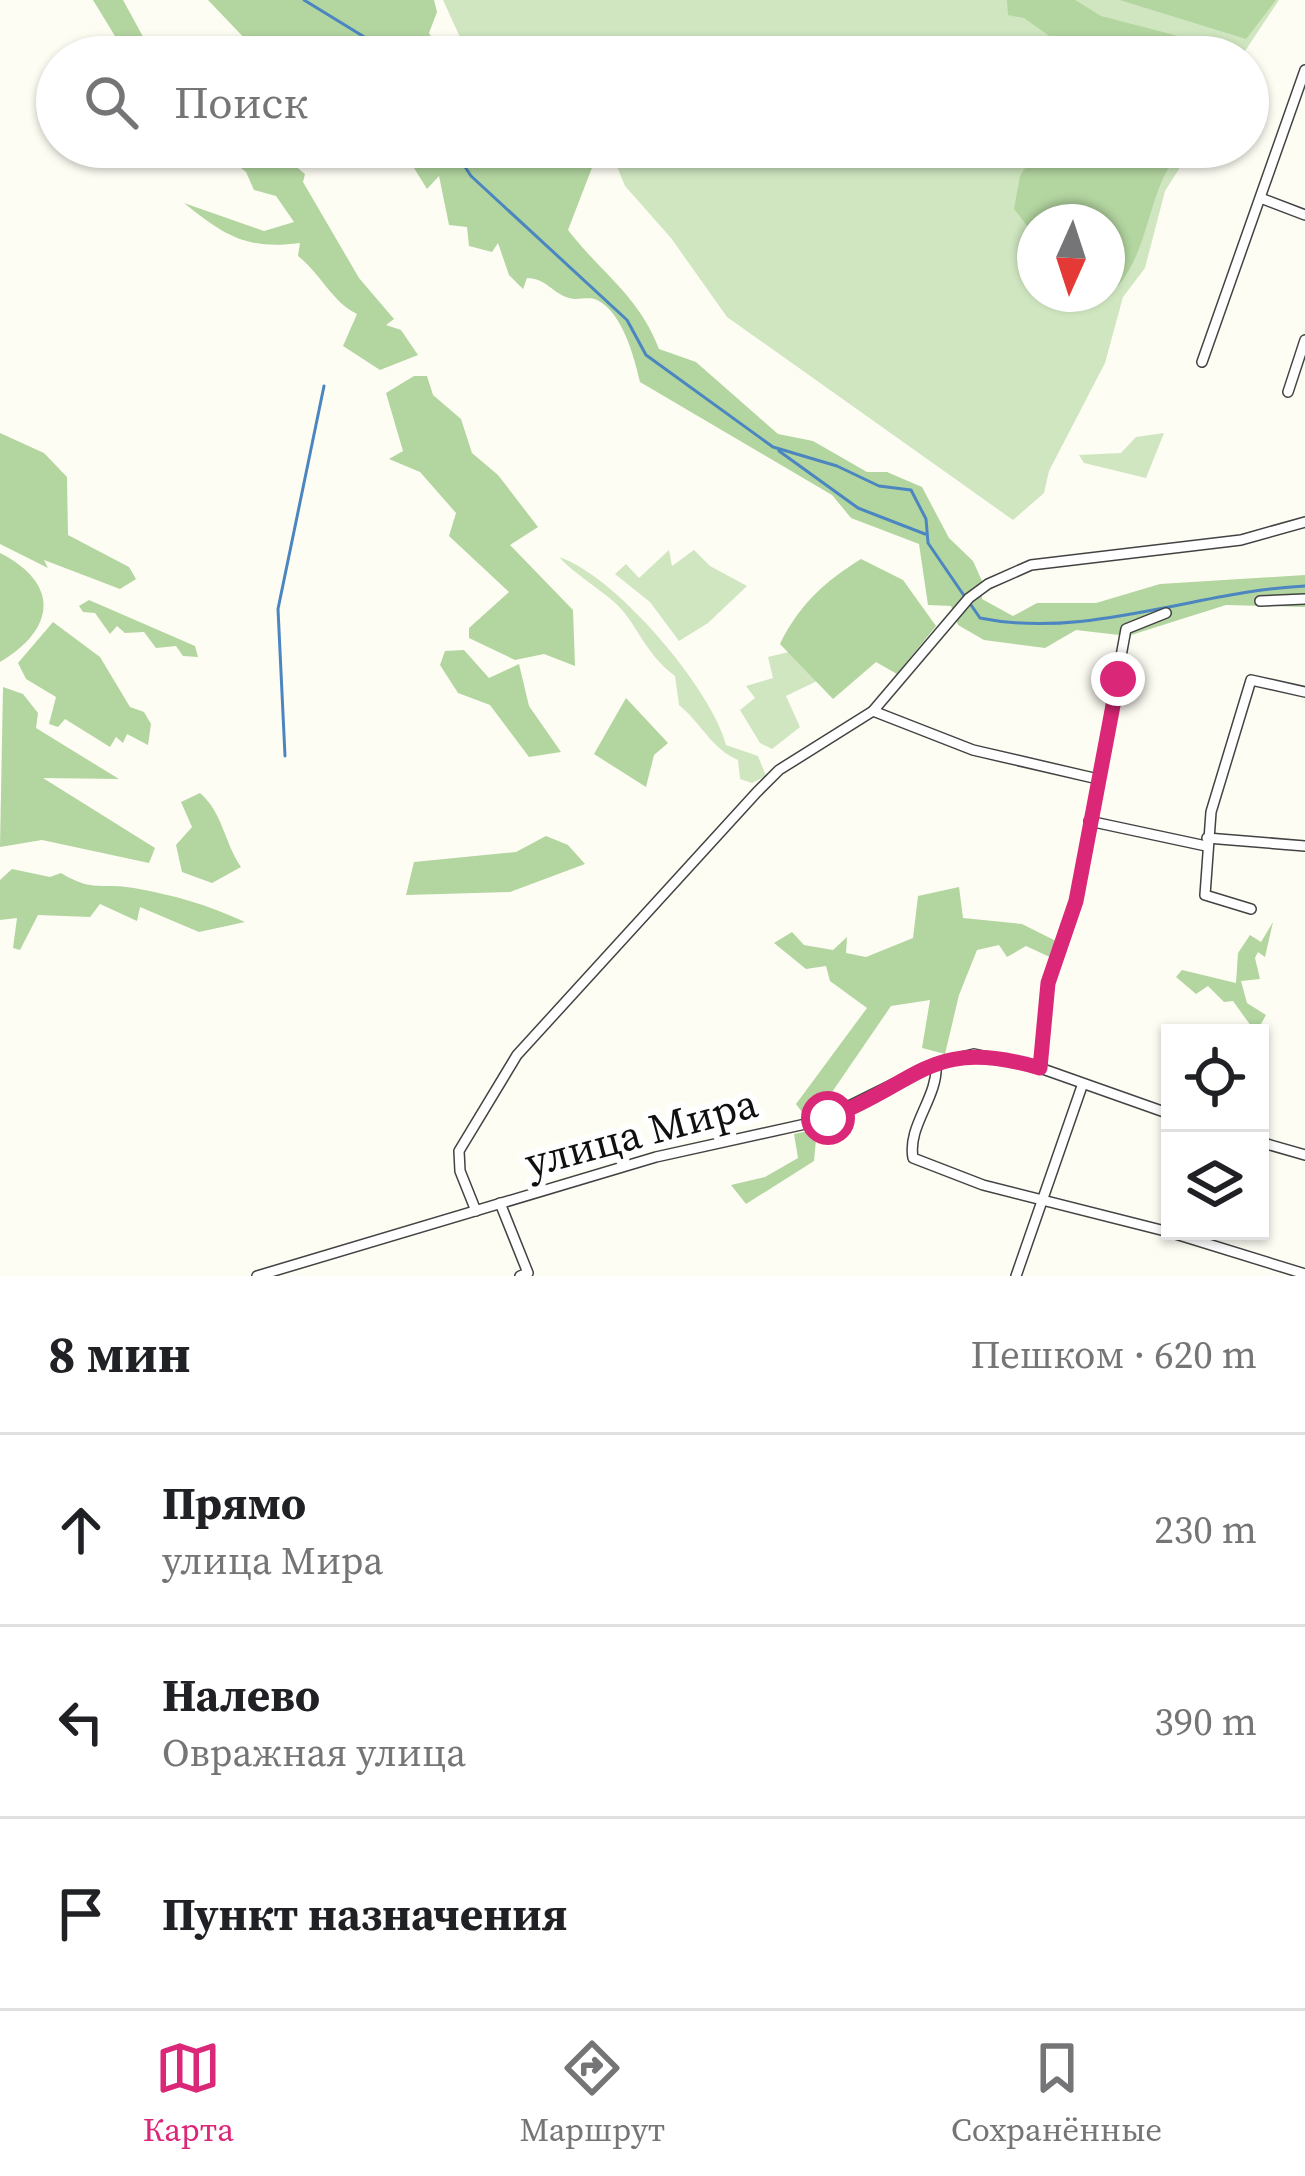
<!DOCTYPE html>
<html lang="ru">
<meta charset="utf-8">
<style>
body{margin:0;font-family:"Source Serif 4",serif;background:#f2f2f2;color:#202124}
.controls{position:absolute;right:36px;bottom:36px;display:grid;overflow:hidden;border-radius:0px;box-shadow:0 3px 9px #0004}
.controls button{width:108px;height:108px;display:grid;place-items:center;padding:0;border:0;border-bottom:3px solid #e0e0e0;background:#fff;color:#202124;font:60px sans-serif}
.compass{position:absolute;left:1017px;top:204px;width:108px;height:108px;border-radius:50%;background:#fff;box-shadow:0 3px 9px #0004;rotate:183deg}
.stop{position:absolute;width:36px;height:36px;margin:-27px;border:9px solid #db2777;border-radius:50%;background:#fff}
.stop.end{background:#db2777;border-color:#fff;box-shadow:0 3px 12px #0008}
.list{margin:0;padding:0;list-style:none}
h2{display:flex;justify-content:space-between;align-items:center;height:156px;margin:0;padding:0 48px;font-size:51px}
h2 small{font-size:39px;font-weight:400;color:#757577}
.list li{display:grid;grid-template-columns:78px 1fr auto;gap:36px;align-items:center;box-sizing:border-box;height:192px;padding:0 48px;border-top:3px solid #e0e0e0}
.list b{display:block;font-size:45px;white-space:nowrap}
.list p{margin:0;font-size:39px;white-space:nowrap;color:#757577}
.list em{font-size:39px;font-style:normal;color:#757577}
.icon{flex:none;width:66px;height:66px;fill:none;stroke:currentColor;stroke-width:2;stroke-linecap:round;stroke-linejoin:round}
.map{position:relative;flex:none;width:1305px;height:1276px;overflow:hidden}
.search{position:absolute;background:#fff;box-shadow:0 3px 9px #0004;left:36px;right:36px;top:36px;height:132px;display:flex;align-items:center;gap:30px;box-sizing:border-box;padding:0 42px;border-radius:66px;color:#757577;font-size:45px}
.sheet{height:732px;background:#fff}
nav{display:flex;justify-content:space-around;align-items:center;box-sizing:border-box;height:168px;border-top:3px solid #e0e0e0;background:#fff;font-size:33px;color:#757577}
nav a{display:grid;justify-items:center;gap:6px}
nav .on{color:#db2777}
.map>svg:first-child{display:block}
.green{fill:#cfe6c0;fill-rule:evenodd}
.forest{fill:#b3d5a0}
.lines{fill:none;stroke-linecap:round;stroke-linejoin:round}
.stream{stroke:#4b86c0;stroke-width:3}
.minor-casing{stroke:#434343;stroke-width:12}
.minor{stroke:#fff;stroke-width:9}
.route{stroke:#db2777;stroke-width:15}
.labels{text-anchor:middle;stroke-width:12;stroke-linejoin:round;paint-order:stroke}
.street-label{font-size:42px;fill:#101010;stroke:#fff}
</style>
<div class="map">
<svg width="1305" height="1276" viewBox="0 0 1305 1276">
<rect width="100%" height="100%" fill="#fefdf4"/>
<g class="green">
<polygon points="443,0 1279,0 1241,57 469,57"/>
<path d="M609,147h584l-28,44 -20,77 -22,29 -18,66 -56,108 -5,22 -31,27 -286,-203 -56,-79 -46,-52zM1035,222h72v72h-72z"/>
<polygon points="1164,433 1146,478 1084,463 1079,455 1121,453 1136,437"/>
<polygon points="669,550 672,566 694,550 710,566 747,586 708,623 679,641 650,602 615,574 626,564 639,578"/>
<path d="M559,557c56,18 153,132 167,188l32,11 8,20 -14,7 -12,-4 -2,-19c-26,-11 -37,-37 -59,-55l-4,-29c-33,-25 -39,-56 -62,-75 -19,-16 -37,-26 -54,-44z"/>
<polygon points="789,652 819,680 786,696 800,727 772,749 760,743 740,710 755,698 746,686 773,678 768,657"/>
</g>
<g class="forest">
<polygon points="93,0 123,0 147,44 162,57 114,57 118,41"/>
<polygon points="208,0 434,0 437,12 429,33 444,57 281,57 250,44"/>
<polygon points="1007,0 1075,0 1101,16 1236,51 1232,57 1056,57 1055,40 1024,18 1008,15"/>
<polygon points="1120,0 1276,0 1246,39"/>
<path d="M214,147h58l33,27 -2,8 56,96 35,41 -8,6 15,5 17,25 -38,15 -37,-24 14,-32c-25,-12 -36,-40 -59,-58l2,-13c-53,7 -75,-7 -116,-40l80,28 30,-9 -18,-26 -22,-6 -8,-18z"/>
<path d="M401,147h199l-32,83c34,44 71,66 91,119l37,13 82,72 35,7 54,31h20l35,15 27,51 24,23 9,20v18l31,17 24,-13h59l64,-19 145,-9v32l-79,-2 -98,31 -52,-6 -31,18 -61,-8 -26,-15 -7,-19 -23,-1 -9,-61 -68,-26 -19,-23 -192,-113c-6,-25 -17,-69 -43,-82 -10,-4 -19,1 -28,-2 -17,-5 -23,-20 -42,-20l-4,11 -14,-14 -11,-32 -6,9 -23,-6 -2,-19 -18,-2 -10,-49 -12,13z"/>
<path d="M1021,147h162c-36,40 -31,98 -65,139l-11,-7v-57h-72v14l-21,-27 6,-33 17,-27z"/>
<polygon points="414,376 427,376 433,395 461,419 472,453 498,475 538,527 510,545 573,610 575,666 544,654 515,660 469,638 469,628 509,592 449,536 456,513 420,472 389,459 403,451 386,393"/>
<polygon points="0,433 44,453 67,477 68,535 129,567 136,579 120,589 44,560 48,568 0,544"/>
<path d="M0,553c59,30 57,75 0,109z"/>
<path d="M861,559l42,21 33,46 -39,48 -21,-12 -43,37 -53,-55c19,-39 44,-62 81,-85z"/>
<polygon points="89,600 195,646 198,657 183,656 176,646 156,648 144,632 125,633 117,626 110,634 95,613 83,612 79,606"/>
<polygon points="53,622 100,657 130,707 144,712 151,724 148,745 127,734 123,743 116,737 110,747 65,719 58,727 49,724 56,697 26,679 18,663"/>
<polygon points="464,650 489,678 519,664 529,706 561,752 529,757 490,705 458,693 440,665 445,651"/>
<polygon points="3,687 23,694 38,713 36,728 119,779 43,778 155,848 149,863 42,840 0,847"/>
<polygon points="626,698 668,743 654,755 646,787 594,754"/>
<path d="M200,793c23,20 24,49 41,74l-29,16 -30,-11 -6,-27 16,-18 -11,-25z"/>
<polygon points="546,836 568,845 585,864 510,892 406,895 414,862 516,852"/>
<path d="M12,869l38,8 11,-4c33,20 40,9 73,15 40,7 74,17 111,34l-46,10 -59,-25 -3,14 -37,-17 -10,13 -52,-2 -18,35 -7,-2 4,-30 -17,2v-40z"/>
<polygon points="959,887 963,918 1022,924 1058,942 1054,959 1026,946 1007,957 999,945 977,950 959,995 945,1054 922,1048 930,1000 891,1006 828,1098 834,1115 807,1119 796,1104 867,1008 830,981 826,966 806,969 774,943 792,932 804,945 833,950 847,937 846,953 866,957 913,938 918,896"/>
<polygon points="1273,922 1265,957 1258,952 1255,958 1260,979 1241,981 1247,1003 1266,1015 1256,1033 1233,1001 1224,1002 1208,986 1196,994 1176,977 1182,970 1236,983 1238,953 1250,935 1261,942"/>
<polygon points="817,1129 814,1161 746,1204 731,1185 765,1177 798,1158 794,1134"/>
</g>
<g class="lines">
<g class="stream">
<polyline points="304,0 397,57"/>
<polyline points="452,147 471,176 627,320 646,355 773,447 837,466 879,486 911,490 926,519 928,543 965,597"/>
<polyline points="779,451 858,508 925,534"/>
<path d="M971,605l9,13c107,22 218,-27 325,-32"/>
<polyline points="285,756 278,609 324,386"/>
</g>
<defs>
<g id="minor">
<polyline points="1263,199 1305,215"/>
<polyline points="1202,362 1305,70"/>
<polyline points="1288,392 1305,340"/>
<polyline points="1260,601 1305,599"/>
<polyline points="873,711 973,750 1098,779"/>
<polyline points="1089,821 1206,846"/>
<polyline points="1207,838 1305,846"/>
<polyline points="1251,909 1205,895 1211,812 1251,680 1305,692"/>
<path d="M936,1063c3,34 -29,62 -23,95l70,27 186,47 136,42"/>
<polyline points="1040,1068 1048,983 1076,901 1126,629 1166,613"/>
<polyline points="1260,1142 1305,1155"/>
<polyline points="500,1203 528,1273 520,1276"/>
<polyline points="476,1211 460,1171 459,1151 517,1055 757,792 779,770 873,711 969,598 988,584 1031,565 1241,540 1305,522"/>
<polyline points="257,1276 656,1157 819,1121 936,1063 974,1054 1040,1068 1170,1114"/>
<polyline points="1016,1276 1082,1086"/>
</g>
</defs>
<use href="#minor" class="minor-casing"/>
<use href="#minor" class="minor"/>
</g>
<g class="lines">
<path class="route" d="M828,1118c93,-36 102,-82 212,-50l8,-85 28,-82 42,-222"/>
</g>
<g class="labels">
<g class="street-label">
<text transform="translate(641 1132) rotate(-15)" y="15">улица Мира</text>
</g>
</g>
</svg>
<div class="controls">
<button><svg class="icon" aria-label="locate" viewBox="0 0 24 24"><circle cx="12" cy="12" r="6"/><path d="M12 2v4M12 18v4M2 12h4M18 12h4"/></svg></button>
<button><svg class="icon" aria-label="layers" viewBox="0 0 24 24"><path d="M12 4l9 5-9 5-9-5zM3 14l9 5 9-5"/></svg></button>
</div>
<svg class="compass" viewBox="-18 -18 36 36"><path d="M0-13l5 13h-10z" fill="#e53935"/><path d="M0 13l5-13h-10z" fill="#757577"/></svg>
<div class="stop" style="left:828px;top:1118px"></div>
<div class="stop end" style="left:1118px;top:679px"></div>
<div class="search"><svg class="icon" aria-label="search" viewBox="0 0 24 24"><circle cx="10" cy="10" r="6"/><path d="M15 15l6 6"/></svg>Поиск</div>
</div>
<section class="sheet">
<h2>8 мин<small>Пешком · 620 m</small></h2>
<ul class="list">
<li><svg class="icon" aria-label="ahead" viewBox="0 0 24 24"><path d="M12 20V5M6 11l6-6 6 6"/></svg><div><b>Прямо</b><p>улица Мира</p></div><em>230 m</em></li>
<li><svg class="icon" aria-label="left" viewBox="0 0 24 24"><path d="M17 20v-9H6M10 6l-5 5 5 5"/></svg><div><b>Налево</b><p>Овражная улица</p></div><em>390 m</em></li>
<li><svg class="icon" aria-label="arrive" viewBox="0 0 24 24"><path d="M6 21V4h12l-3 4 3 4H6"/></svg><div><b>Пункт назначения</b></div></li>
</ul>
</section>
<nav>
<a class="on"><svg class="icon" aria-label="map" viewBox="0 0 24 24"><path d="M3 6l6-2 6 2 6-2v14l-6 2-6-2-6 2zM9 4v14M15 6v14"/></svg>Карта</a>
<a><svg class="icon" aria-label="directions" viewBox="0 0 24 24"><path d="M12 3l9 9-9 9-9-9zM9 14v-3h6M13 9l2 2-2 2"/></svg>Маршрут</a>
<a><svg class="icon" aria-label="saved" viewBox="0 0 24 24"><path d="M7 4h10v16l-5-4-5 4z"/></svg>Сохранённые</a>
</nav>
